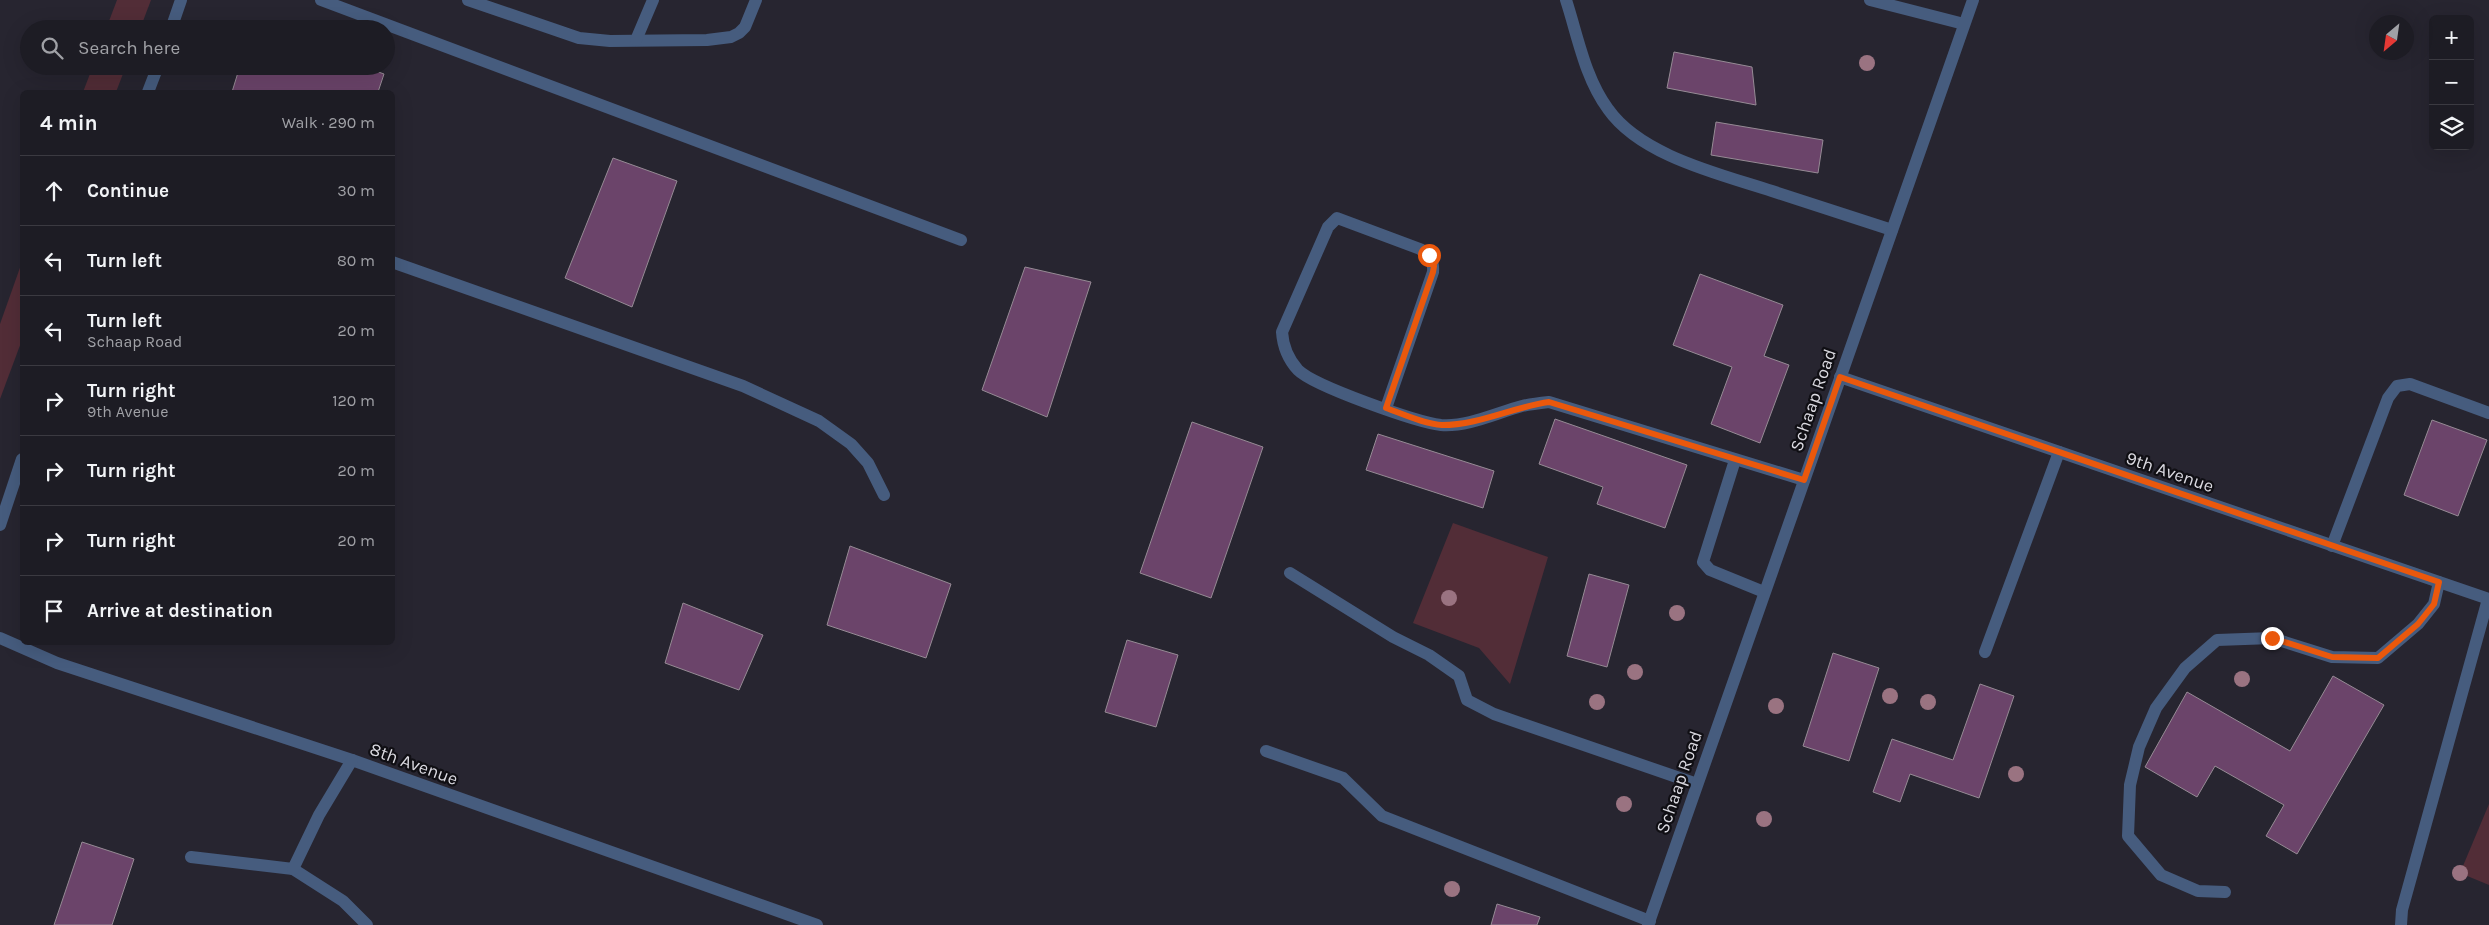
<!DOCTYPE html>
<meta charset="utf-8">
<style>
body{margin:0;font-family:Karla,sans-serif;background:#2a2931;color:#f1f3f6}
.controls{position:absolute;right:15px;top:15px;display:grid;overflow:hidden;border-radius:8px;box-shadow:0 5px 20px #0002}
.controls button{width:45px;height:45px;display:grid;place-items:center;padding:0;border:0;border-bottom:1px solid #3b3a41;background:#1d1c24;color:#f1f3f6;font:25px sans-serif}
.compass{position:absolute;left:2369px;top:15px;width:45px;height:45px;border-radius:50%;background:#1d1c24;box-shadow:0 5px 20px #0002;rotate:209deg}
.stop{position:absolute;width:15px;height:15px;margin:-11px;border:4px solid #ea580c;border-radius:50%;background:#fff}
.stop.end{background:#ea580c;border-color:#fff;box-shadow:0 1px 5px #0008}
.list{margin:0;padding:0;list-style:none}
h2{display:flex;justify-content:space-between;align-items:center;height:65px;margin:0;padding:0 20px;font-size:21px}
h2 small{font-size:16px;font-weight:400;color:#a0a1a6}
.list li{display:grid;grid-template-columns:32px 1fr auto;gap:15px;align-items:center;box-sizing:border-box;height:70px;padding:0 20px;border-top:1px solid #3b3a41}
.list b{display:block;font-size:19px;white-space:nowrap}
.list p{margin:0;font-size:16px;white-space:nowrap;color:#a0a1a6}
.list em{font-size:16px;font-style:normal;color:#a0a1a6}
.icon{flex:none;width:28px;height:28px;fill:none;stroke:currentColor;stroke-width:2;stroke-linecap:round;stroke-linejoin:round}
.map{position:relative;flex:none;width:2489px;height:925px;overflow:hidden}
.search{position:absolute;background:#1d1c24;box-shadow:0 5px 20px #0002;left:20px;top:20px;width:375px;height:55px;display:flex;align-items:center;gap:12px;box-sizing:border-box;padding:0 18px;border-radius:28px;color:#a0a1a6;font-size:19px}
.panel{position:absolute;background:#1d1c24;box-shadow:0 5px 20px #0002;left:20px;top:90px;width:375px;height:555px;border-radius:8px}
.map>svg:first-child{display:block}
.green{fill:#522d37}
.building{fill:#6b446a;stroke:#968b95}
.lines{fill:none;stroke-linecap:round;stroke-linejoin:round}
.minor{stroke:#465c7e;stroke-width:12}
.tree{fill:#9a7381}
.route{stroke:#ea580c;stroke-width:6}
.labels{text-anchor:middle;stroke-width:4.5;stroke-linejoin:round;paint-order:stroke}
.street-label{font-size:18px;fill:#dad9e0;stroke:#100f14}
</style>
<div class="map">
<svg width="2489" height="925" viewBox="0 0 2489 925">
<rect width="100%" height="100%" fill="#272530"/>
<g class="green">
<polygon points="117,0 151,0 140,29 106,29"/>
<polygon points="93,66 126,66 116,92 83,92"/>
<polygon points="22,262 22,340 0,399 0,324"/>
<polygon points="1453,523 1548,557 1510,684 1479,648 1413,623"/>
<polygon points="2489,804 2489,885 2460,873"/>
</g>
<g class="building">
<polygon points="1674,52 1752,67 1756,105 1667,88"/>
<polygon points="240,66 362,66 384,74 378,92 232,92"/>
<polygon points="1716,122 1823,140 1818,173 1711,155"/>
<polygon points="613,158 677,181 632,307 565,278"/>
<polygon points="1025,267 1091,282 1047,417 982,390"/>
<polygon points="1700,274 1783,305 1764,356 1789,365 1760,443 1711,424 1732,367 1673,345"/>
<polygon points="1555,419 1687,465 1665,528 1597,504 1603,487 1539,464"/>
<polygon points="2432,420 2487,440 2458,516 2404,495"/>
<polygon points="1192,422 1263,447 1211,598 1140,573"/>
<polygon points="1378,434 1494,471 1483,508 1366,470"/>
<polygon points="850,546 951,584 926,658 827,625"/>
<polygon points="1589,574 1629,585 1607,667 1567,656"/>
<polygon points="683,603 763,635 739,690 665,663"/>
<polygon points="1127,640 1178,655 1156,727 1105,712"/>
<polygon points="1833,653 1879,668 1849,761 1803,746"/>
<polygon points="2333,676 2384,705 2297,854 2266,836 2284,805 2215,766 2197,797 2145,767 2187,692 2290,751"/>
<polygon points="1980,684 2014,696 1979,798 1910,774 1900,802 1873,792 1892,739 1953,760"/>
<polygon points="82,842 134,859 112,925 54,925"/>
<polygon points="1497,904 1540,917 1537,925 1491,925"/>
</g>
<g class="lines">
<g class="minor">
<polyline points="321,0 961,240"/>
<polyline points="468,0 579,38 610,41 707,40 731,37 739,33 745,27 756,0"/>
<path d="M1566,0c12,37 19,78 42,109 33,47 112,65 164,82 40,13 80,26 120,39"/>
<polyline points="1870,0 1964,24"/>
<polyline points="171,29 181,0"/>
<polyline points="636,40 653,0"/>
<polyline points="148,92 158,66"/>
<polyline points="392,262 743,386 819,421 851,444 868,463 884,495"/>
<polyline points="1840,377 2489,599"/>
<path d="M1386,408l47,-136c1,-12 -3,-17 -13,-23l-83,-31 -9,9 -46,105c1,15 6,27 16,38 16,16 118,52 143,55 27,2 55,-12 81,-19 9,-2 18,-3 27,-4l255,78"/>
<polyline points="1735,460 1703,562 1710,570 1764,592"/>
<polyline points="0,525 22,459"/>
<polyline points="2332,546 2388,398 2397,386 2410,384 2489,413"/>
<polyline points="1290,573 1393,637 1429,655 1459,676 1467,700 1494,714 1697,784"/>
<polyline points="0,638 57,663 352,760 817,925"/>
<polyline points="1985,652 2059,452"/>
<polyline points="1266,751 1343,778 1382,816 1650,921"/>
<polyline points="191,857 293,869 343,901 367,925"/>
<polyline points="293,869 319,815 352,760"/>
<polyline points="2225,892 2198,891 2161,875 2128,836 2130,785 2139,747 2156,708 2185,668 2217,640 2272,638 2332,657 2378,658 2418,624 2434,604 2439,582"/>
<polyline points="1648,925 1973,0"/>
<polyline points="2401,925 2402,910 2488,599"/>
</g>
</g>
<g class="tree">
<circle cx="1867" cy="63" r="8"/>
<circle cx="1449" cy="598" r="8"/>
<circle cx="1677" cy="613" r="8"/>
<circle cx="1635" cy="672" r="8"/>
<circle cx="2242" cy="679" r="8"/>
<circle cx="1890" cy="696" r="8"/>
<circle cx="1597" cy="702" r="8"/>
<circle cx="1928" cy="702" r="8"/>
<circle cx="1776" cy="706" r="8"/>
<circle cx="2016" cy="774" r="8"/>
<circle cx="1624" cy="804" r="8"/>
<circle cx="1764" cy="819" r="8"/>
<circle cx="2460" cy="873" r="8"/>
<circle cx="1452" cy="889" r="8"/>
</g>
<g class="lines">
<path class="route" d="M1429,255l5,11 -1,6 -47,136c17,6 38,16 56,17 37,0 71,-18 107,-23l255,78 36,-103 599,205 -5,22 -16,20 -40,34 -46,-1 -60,-19"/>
</g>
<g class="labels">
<g class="street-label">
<text transform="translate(1813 400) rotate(-71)" y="6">Schaap Road</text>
<text transform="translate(2170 472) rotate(19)" y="6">9th Avenue</text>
<text transform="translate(414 764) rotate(20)" y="6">8th Avenue</text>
<text transform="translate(1679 782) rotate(-71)" y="6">Schaap Road</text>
</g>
</g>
</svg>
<div class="controls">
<button>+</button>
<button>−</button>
<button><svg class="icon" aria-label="layers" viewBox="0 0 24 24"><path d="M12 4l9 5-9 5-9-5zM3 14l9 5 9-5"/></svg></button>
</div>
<svg class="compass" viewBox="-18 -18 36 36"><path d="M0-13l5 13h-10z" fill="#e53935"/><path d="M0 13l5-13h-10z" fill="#a0a1a6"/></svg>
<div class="stop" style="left:1429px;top:255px"></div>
<div class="stop end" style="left:2272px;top:638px"></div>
<div class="search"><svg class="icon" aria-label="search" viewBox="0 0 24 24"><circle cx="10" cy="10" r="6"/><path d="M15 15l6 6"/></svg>Search here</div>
<section class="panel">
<h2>4 min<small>Walk · 290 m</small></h2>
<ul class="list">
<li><svg class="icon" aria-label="ahead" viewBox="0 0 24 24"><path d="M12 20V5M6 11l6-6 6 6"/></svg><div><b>Continue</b></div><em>30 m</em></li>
<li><svg class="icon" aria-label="left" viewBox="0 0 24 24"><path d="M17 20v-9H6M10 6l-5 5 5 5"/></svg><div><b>Turn left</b></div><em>80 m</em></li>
<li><svg class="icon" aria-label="left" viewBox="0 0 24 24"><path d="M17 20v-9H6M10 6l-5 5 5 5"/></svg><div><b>Turn left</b><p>Schaap Road</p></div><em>20 m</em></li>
<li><svg class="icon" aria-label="right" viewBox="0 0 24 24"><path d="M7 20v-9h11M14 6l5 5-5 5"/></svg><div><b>Turn right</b><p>9th Avenue</p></div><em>120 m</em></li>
<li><svg class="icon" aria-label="right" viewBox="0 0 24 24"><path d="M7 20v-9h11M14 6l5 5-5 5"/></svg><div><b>Turn right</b></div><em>20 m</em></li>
<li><svg class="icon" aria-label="right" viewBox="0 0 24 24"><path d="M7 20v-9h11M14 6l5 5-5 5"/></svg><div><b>Turn right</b></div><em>20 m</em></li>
<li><svg class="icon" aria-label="arrive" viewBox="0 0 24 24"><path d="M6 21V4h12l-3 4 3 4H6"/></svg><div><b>Arrive at destination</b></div></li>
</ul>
</section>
</div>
